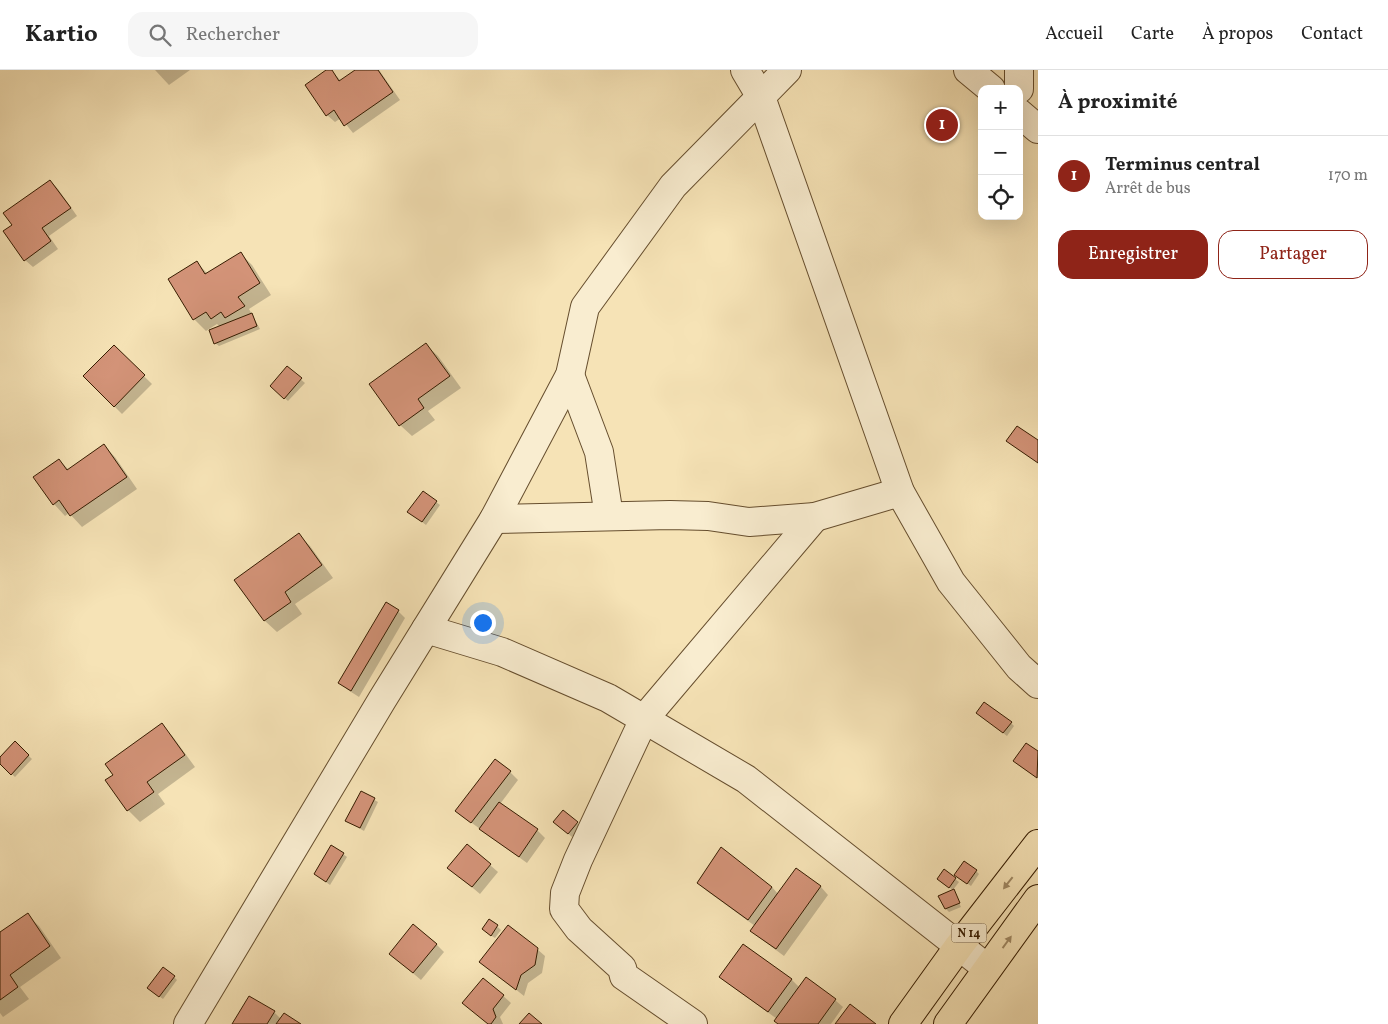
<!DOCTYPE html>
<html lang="fr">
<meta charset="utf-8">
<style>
body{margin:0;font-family:Vollkorn,serif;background:#f6f6f6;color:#222}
.controls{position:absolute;right:15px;top:15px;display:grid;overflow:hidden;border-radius:10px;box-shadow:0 5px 20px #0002}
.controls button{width:45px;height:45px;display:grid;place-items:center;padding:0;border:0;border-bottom:1px solid #e0e0e0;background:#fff;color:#222;font:25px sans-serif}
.you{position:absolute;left:482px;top:552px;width:18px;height:18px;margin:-12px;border:4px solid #fff;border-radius:50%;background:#1a73e8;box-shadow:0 0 0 8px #1a73e833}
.badge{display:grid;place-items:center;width:32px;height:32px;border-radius:50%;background:#8f2418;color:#fff;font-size:16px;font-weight:700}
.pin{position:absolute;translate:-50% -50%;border:2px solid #fff;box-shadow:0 1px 5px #0006}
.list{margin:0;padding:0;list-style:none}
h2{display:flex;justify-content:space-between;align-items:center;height:65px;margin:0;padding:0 20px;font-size:21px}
h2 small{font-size:16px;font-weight:400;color:#767676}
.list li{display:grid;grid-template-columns:32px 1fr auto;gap:15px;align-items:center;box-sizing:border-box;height:80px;padding:0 20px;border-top:1px solid #e0e0e0}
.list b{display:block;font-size:19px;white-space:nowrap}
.list p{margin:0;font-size:16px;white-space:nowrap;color:#767676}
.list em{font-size:16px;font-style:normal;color:#767676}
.actions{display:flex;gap:10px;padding:15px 20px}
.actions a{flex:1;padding:11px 0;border:1px solid #8f2418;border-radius:15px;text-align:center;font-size:18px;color:#8f2418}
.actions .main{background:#8f2418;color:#fff}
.icon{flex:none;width:28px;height:28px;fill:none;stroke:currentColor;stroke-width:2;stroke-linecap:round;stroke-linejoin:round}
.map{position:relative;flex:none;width:1038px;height:954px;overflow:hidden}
header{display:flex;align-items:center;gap:30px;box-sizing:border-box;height:70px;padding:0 25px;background:#fff;border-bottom:1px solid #e0e0e0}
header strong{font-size:24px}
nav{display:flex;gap:28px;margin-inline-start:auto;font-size:18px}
.search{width:350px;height:45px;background:#f6f6f6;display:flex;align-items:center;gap:12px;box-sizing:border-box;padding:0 18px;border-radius:15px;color:#767676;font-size:19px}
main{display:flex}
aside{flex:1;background:#fff}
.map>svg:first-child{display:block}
.shadow{fill:#0003}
.building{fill:#d39378;stroke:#361c00}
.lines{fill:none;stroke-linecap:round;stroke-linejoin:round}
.minor-casing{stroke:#664e2e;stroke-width:30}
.tertiary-casing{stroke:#664e2e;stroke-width:30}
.primary-casing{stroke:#361c00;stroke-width:30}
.minor{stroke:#f9edd0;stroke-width:28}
.tertiary{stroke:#f9edd0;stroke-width:28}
.primary{stroke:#f6e3b6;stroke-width:28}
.oneway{fill:#a08964}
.labels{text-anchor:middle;stroke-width:5;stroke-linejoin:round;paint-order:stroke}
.shield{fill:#f9edd0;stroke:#705b3e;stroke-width:1}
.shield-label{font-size:12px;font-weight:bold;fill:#361c00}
</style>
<header>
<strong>Kartio</strong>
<div class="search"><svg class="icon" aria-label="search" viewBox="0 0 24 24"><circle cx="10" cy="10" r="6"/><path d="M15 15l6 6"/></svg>Rechercher</div>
<nav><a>Accueil</a><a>Carte</a><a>À propos</a><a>Contact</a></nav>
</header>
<main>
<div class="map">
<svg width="1038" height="954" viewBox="0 0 1038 954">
<rect width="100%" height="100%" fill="#f6e3b6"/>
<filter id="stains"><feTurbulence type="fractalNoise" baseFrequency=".004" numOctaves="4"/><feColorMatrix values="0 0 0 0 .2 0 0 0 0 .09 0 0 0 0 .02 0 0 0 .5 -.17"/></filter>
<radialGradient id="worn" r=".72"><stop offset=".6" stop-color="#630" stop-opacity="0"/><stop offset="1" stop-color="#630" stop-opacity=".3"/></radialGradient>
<g class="shadow">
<polygon points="155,0 190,0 169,15"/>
<polygon points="328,0 331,0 341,11 357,0 379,0 400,30 353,63 341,48 335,52 327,45"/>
<polygon points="50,111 58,119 77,146 49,166 58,179 33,197 25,190 13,155"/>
<polygon points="241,184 252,195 271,225 249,239 260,259 219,276 215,273 220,257 217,254 206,261 194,249 197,193 208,204"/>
<polygon points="426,275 438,286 461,318 428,341 435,350 412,366 400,355"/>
<polygon points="114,277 152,314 122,344 84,306"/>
<polygon points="287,298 305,313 288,331 275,320"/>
<polygon points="104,376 115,387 137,419 82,457 69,443 65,446 54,434 59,390 69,400"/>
<polygon points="436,432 440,435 426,455 409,442"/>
<polygon points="299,465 310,476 333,508 295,534 302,544 277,562 265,551 236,510"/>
<polygon points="398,541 405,548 359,627 348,620 340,613"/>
<polygon points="981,646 1011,653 1014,656 1007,666"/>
<polygon points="162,655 173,667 195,697 158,724 165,734 140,752 128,740 115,705"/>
<polygon points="15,673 32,689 15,707 0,693 0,689"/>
<polygon points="1026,674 1038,683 1038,708 1018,694"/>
<polygon points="510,702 518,710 500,734 537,760 545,768 527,793 465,748"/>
<polygon points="362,723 378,732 364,761 347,751"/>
<polygon points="577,753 580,757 572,767 558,755"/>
<polygon points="343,784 347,787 330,815 315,804"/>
<polygon points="490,795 498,802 480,824 449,798"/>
<polygon points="796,800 821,817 828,825 784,886 760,868 752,861 755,856 707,821 699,813 772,817 778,824"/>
<polygon points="976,801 979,804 971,816 959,808"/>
<polygon points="955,809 959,812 953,820 942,813"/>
<polygon points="953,820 961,837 949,842 946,839 940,826"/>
<polygon points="27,845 39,856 61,888 20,917 29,929 3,947 0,943 0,864"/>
<polygon points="490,850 501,860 495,868 487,863"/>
<polygon points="436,874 444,882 421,910 390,884"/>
<polygon points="744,875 792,910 800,918 835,930 843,937 831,954 779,954 777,949 729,914 721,907"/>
<polygon points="537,879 545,886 542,903 528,913 524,926 481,892"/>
<polygon points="174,907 177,910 163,929 152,921"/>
<polygon points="484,909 511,933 500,947 503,954 488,954"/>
<polygon points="274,942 281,949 299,954 233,954"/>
</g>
<g class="building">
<polygon points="326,0 332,0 339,11 355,0 378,0 393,22 344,56 334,40 326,46 305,15"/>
<polygon points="50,110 71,138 42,158 51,171 24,191 3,161 12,155 3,143"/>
<polygon points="241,182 260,213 238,227 245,236 225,248 221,242 211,249 206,242 193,250 168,209 197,191 205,204"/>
<polygon points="252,243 257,256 214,274 209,260"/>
<polygon points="426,273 450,306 418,329 424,338 399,356 369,314"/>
<polygon points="114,275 145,305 114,337 83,306"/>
<polygon points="287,296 302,308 284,329 270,316"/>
<polygon points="1017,356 1038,370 1038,393 1006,371"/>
<polygon points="104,374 127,407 70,446 59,430 53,435 33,407 59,389 67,400"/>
<polygon points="423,421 437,431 422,452 407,442"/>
<polygon points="299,463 322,495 285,522 291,532 264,551 234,510"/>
<polygon points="386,532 399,540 351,621 338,613"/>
<polygon points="984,632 1012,652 1003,663 976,643"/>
<polygon points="162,653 185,685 147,712 154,722 127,741 105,710 113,705 105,694"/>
<polygon points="15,671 29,685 11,705 0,694 0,687"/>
<polygon points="1026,673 1038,681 1037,708 1013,691"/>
<polygon points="495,689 511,701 471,753 455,741"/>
<polygon points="361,721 375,728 360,758 345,751"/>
<polygon points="499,732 538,759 519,787 479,759"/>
<polygon points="563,740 578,752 568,764 553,752"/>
<polygon points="467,774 491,794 472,817 447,798"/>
<polygon points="331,775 344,783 326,812 314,804"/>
<polygon points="721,777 772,817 748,850 697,813"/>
<polygon points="964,791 977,800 967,814 954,805"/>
<polygon points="796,798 821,816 776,879 750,861"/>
<polygon points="944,799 956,808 949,818 937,809"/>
<polygon points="954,819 960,833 945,839 938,826"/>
<polygon points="28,843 50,876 10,905 18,917 0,930 0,862"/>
<polygon points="489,849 498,855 491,866 482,859"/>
<polygon points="413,854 437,874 413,903 389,884"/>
<polygon points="508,855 538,878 535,895 521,905 516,920 479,892"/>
<polygon points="743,874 792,909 768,942 719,907"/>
<polygon points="163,897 175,906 159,927 147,918"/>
<polygon points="806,907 836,929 818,954 778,954 774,951"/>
<polygon points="483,908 504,925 493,939 496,947 491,954 488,954 462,933"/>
<polygon points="249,926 275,941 267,954 232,954"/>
<polygon points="850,934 876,954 835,954"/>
<polygon points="284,943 301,954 276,954"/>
<polygon points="529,943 542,954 519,954"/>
</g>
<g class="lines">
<defs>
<g id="minor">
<polyline points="968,0 991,19"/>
<polyline points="1019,19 1019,0"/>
<polyline points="1019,43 1038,59"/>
<polyline points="570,305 599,382 609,446"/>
<polyline points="494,449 670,445 708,446 749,452 815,447 900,422"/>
<polyline points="426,559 502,582 608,628 746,709 987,898"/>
<polyline points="188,954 382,630 494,449 570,305 585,237 673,116 787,0"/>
<polyline points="693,954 624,906 622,898 579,859 564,839 565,823 578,790 644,649 815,447"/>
</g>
<polyline id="tertiary" points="745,0 761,27 900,422 951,512 1019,597 1038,614"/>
<g id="primary">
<polyline points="903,954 959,876 1038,774"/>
<polyline points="948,954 1038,829"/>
</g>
</defs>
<use href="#minor" class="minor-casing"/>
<use href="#tertiary" class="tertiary-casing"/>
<use href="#primary" class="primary-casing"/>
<use href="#minor" class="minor"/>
<use href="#tertiary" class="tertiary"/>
<use href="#primary" class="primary"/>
</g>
<defs><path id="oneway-solid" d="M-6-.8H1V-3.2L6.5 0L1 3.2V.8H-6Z" transform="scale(1.25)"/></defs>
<g class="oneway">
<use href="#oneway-solid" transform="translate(1008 813) rotate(128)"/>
<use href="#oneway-solid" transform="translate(1007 872) rotate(-54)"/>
</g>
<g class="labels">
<rect class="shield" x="951.5" y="853.5" width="35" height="19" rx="4"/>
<g class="shield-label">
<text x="969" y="867">N 14</text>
</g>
</g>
<rect width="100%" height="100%" filter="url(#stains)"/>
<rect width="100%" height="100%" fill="url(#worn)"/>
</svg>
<div class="controls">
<button>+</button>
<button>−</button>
<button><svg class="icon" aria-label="locate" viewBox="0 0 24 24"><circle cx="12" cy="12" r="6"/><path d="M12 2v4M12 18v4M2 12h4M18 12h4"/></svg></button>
</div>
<div class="you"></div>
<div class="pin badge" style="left:942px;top:55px">1</div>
</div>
<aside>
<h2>À proximité<small></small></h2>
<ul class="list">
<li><span class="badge">1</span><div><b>Terminus central</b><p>Arrêt de bus</p></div><em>170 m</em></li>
</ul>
<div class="actions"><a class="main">Enregistrer</a><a>Partager</a></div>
</aside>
</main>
